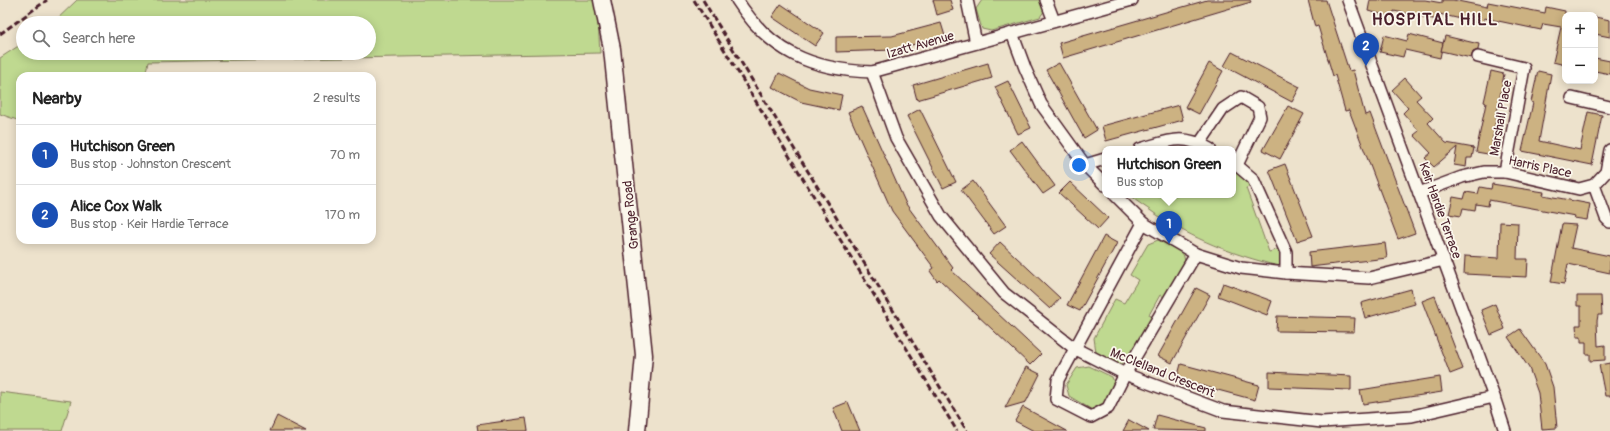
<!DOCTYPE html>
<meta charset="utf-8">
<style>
body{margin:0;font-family:Pangolin,sans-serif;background:#f6f6f6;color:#222}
.controls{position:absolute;right:12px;top:12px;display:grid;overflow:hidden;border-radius:8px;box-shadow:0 2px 10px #0003}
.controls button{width:36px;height:36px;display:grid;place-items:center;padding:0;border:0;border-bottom:1px solid #e0e0e0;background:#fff;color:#222;font:20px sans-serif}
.you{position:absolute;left:1079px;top:165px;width:14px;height:14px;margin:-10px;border:3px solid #fff;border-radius:50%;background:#1a73e8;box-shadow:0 0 0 6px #1a73e833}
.badge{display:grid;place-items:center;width:26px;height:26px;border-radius:50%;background:#4a1f2b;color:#fff;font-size:13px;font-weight:700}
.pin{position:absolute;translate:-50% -33px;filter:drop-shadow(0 1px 2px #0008)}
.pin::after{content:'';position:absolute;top:21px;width:14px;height:12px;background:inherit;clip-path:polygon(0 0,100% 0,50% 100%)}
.popup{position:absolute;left:1102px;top:146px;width:134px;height:52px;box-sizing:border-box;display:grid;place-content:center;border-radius:8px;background:#fff;filter:drop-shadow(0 1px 3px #0005);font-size:13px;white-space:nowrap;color:#767676}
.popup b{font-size:15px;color:#222}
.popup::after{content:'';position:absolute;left:50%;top:100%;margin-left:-8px;border:8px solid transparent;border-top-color:#fff}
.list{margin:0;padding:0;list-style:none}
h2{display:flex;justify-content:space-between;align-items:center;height:52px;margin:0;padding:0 16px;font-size:17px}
h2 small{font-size:13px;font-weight:400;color:#767676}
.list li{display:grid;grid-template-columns:26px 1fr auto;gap:12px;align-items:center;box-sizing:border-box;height:60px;padding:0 16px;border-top:1px solid #e0e0e0}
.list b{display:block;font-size:15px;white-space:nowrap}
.list p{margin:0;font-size:13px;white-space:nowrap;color:#767676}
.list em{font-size:13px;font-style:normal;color:#767676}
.icon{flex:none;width:22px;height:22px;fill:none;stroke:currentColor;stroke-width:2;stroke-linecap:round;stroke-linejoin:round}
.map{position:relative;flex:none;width:1610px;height:431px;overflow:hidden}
.search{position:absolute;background:#fff;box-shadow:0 2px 10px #0003;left:16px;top:16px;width:360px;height:44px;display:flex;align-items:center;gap:10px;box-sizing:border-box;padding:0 14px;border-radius:22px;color:#767676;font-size:15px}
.panel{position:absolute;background:#fff;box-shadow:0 2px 10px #0003;left:16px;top:72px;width:360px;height:172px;border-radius:12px}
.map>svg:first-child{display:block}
.green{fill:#bfd990;stroke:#847c5e}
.building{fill:#ccb282;stroke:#4a1f2b}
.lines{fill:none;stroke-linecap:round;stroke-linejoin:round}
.street-casing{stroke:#4a1f2b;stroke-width:14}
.secondary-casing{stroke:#4a1f2b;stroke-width:19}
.street{stroke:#fbf7ec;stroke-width:11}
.secondary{stroke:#fbf7ec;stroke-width:16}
.rail{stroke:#4a1f2b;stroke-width:3;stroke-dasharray:6 3;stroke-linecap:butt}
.labels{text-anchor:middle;stroke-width:3.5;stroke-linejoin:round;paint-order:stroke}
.street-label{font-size:13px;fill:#4a1f2b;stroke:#fbf7ec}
.district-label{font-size:17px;font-weight:bold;letter-spacing:1px;fill:#4a1f2b;stroke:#fbf7ec}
</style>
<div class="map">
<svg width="1610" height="431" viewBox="0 0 1610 431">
<rect width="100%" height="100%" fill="#ede2cc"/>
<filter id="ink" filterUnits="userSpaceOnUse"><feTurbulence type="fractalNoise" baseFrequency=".025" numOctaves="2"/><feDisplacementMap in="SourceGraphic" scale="8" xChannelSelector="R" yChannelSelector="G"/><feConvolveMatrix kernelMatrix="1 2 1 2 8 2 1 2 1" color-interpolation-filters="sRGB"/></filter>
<g filter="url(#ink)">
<g class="green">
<polygon points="77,0 595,0 597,5 600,53 148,62 145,76 20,76 20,121 0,114 0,58 23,43 23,53 369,53 369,23 53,23"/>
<polygon points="982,0 1041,0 1045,10 1040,17 991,31 982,29 976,9"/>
<path d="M1233,170l17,9 3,7 -7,2 23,64 11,-3 4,12 -6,5c-46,-12 -84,-26 -124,-53 -8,-6 -17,-11 -25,-18h104z"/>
<polygon points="1158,240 1183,253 1186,265 1166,298 1160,295 1149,315 1155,318 1130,362 1118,364 1096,352 1094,338 1115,299 1124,303 1138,280 1130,275 1148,244"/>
<polygon points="1089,366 1112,377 1116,387 1106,406 1094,411 1069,396 1066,385 1077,368"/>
<polygon points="0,392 71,401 62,431 0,431"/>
</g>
<g class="building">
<polygon points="933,0 950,0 953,10 937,15"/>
<polygon points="1207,0 1250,0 1251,2 1063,58 1059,43"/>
<polygon points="1308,0 1326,0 1349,71 1353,70 1365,115 1370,113 1415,233 1398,239 1349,110 1345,111 1335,75 1333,76 1318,26 1315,27"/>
<polygon points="1370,0 1425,0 1442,3 1442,0 1453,0 1487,7 1488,2 1545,13 1546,7 1565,11 1565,65 1553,62 1561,27 1543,24 1541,30 1484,18 1483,24 1439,14 1438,20 1394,11 1393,17 1368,11"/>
<polygon points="781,4 824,33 815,46 772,17"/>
<polygon points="1595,17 1610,20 1610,37 1595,34"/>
<polygon points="941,23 945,36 893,50 836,52 836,37 892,36"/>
<polygon points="1409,34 1443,43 1440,58 1405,50 1403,57 1380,52 1384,35 1407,41"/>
<polygon points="1445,36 1479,44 1478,50 1473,52 1471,58 1441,51"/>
<polygon points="1232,52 1300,87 1292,102 1224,66"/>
<polygon points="1595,58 1610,61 1610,74 1595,71"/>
<polygon points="988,63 992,78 917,100 913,85"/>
<polygon points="1059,63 1097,130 1084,138 1046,70"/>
<polygon points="1209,63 1223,71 1199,114 1185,107"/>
<polygon points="1491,71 1504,74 1492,142 1497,143 1494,155 1476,152 1486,103 1484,102"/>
<polygon points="1538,71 1551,74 1539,141 1580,150 1588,112 1602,115 1592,165 1522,151 1533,103 1531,102"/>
<polygon points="779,73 809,88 842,95 839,110 801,102 772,87"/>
<polygon points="1405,78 1421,96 1416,100 1433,118 1428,123 1446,143 1474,148 1472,158 1467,158 1466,167 1454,165 1457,147 1434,167 1425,158 1431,153 1414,135 1419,131 1403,113 1408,108 1392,90"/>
<polygon points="1008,81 1031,128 1018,134 995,87"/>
<polygon points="1179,105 1183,120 1106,141 1102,126"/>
<polygon points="862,106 906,204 953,268 951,270 1041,354 1030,365 939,279 937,281 930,271 934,268 892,211 848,112"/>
<polygon points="1288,106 1304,114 1280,159 1263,150"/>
<polygon points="920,109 956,182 943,188 907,116"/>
<polygon points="1022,141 1055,186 1043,194 1010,150"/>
<polygon points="1285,164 1313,236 1297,241 1269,170"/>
<polygon points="973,181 1006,226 994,234 961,190"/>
<polygon points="1070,182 1108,218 1098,229 1059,193"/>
<polygon points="1492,184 1544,192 1543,195 1590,204 1587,220 1574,218 1575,216 1489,200 1488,206 1476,204 1475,210 1463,208 1461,216 1449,214 1453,197 1464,199 1466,192 1478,194 1480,187 1491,189"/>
<polygon points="1500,222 1518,223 1517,259 1528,259 1527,277 1464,274 1465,256 1499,258"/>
<polygon points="1562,224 1576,225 1571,248 1610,256 1610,273 1568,264 1564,284 1551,282"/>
<polygon points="1104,236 1117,243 1080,311 1067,305"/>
<polygon points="1000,242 1060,298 1050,309 989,254"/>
<polygon points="1385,243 1387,258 1310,267 1309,252"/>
<polygon points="1223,283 1272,301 1267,315 1218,296"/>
<polygon points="1196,288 1210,295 1172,363 1158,356"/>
<polygon points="1411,289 1415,304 1365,318 1361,303"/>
<polygon points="1435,296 1463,369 1450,374 1422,301"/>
<polygon points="1577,296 1601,296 1602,315 1598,315 1597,321 1598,346 1605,345 1605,360 1590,361 1590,354 1586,354 1586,342 1581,342 1581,337 1577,337 1576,325 1581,325 1581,306 1577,306"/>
<polygon points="1495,304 1505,329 1491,335 1481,310"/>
<polygon points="1277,316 1355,318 1354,332 1276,331"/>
<polygon points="1520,329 1545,364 1553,387 1557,428 1542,429 1538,393 1529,368 1508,337"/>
<polygon points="1610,363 1610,396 1605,396 1599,365"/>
<polygon points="1181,364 1259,385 1255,400 1177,379"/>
<polygon points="1026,367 1040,374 1026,402 1005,408"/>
<polygon points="1269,372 1351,376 1351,390 1269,387"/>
<polygon points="1440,377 1442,392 1363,404 1360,390"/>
<polygon points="848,402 860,431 842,431 833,408"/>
<polygon points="1023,407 1067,431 1034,431 1015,421"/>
<polygon points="1157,415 1206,428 1206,431 1153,430"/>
<polygon points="277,416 306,431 270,431"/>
<polygon points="526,418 528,431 478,431 477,425"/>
<polygon points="1129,420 1149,431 1123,431"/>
</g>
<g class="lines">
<defs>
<g id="street">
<path d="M737,0c33,52 75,70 135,72l260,-72"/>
<polyline points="967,0 976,43"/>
<polyline points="1046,0 1054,21"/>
<polyline points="1348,0 1494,397 1505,431"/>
<polyline points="1012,33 1025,68 1041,104 1085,165 1105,185"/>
<polyline points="1478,57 1524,68 1505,172"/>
<polyline points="872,72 896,138 941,216 1004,293 1074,348 1125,374 1223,411 1322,422 1412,416 1494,397"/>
<polyline points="1572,98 1610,107"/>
<polyline points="1200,143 1223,109 1241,97 1258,107 1260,117 1237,165"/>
<path d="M1140,149c29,-8 42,-16 70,0"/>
<polyline points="1233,162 1253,179 1286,252 1286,273"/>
<polyline points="1085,165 1105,159"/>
<polyline points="1594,185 1606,218 1610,222"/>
<polyline points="1419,193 1462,177 1484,172 1505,172 1579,189 1594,185 1606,172 1610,150"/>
<polyline points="1115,195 1143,223 1196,254 1241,268 1286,273 1369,278 1444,260"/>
<polyline points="1143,223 1058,380 1056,399 1091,417 1108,408 1125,374 1196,254"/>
</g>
<polyline id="secondary" points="602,0 612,49 644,355 637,431"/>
</defs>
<use href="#street" class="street-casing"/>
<use href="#secondary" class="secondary-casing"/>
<use href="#street" class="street"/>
<use href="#secondary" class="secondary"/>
<g class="rail">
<polyline points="694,0 957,431"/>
<polyline points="703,0 967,431"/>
<polyline points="0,34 47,0"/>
</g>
</g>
</g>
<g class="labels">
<g class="street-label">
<text transform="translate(920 44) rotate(-16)" y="5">Izatt Avenue</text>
<text transform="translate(1500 118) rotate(-80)" y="5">Marshall Place</text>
<text transform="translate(1540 166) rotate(12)" y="5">Harris Place</text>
<text transform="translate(1441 210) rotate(70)" y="5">Keir Hardie Terrace</text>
<text transform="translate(630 215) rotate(-96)" y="5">Grange Road</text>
<text transform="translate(1163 372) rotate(22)" y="5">McClelland Crescent</text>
</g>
<g class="district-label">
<text x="1435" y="25">HOSPITAL HILL</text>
</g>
</g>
</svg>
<div class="controls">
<button>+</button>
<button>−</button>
</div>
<div class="you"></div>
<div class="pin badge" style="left:1169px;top:244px;background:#1a4fb4">1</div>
<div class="popup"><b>Hutchison Green</b>Bus stop</div>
<div class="pin badge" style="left:1366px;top:66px;background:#1a4fb4">2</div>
<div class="search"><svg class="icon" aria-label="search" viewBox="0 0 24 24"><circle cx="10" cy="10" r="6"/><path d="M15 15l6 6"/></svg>Search here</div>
<section class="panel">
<h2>Nearby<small>2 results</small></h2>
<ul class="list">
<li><span class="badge" style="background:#1a4fb4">1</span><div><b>Hutchison Green</b><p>Bus stop · Johnston Crescent</p></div><em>70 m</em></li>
<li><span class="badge" style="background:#1a4fb4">2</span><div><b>Alice Cox Walk</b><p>Bus stop · Keir Hardie Terrace</p></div><em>170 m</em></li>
</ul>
</section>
</div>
